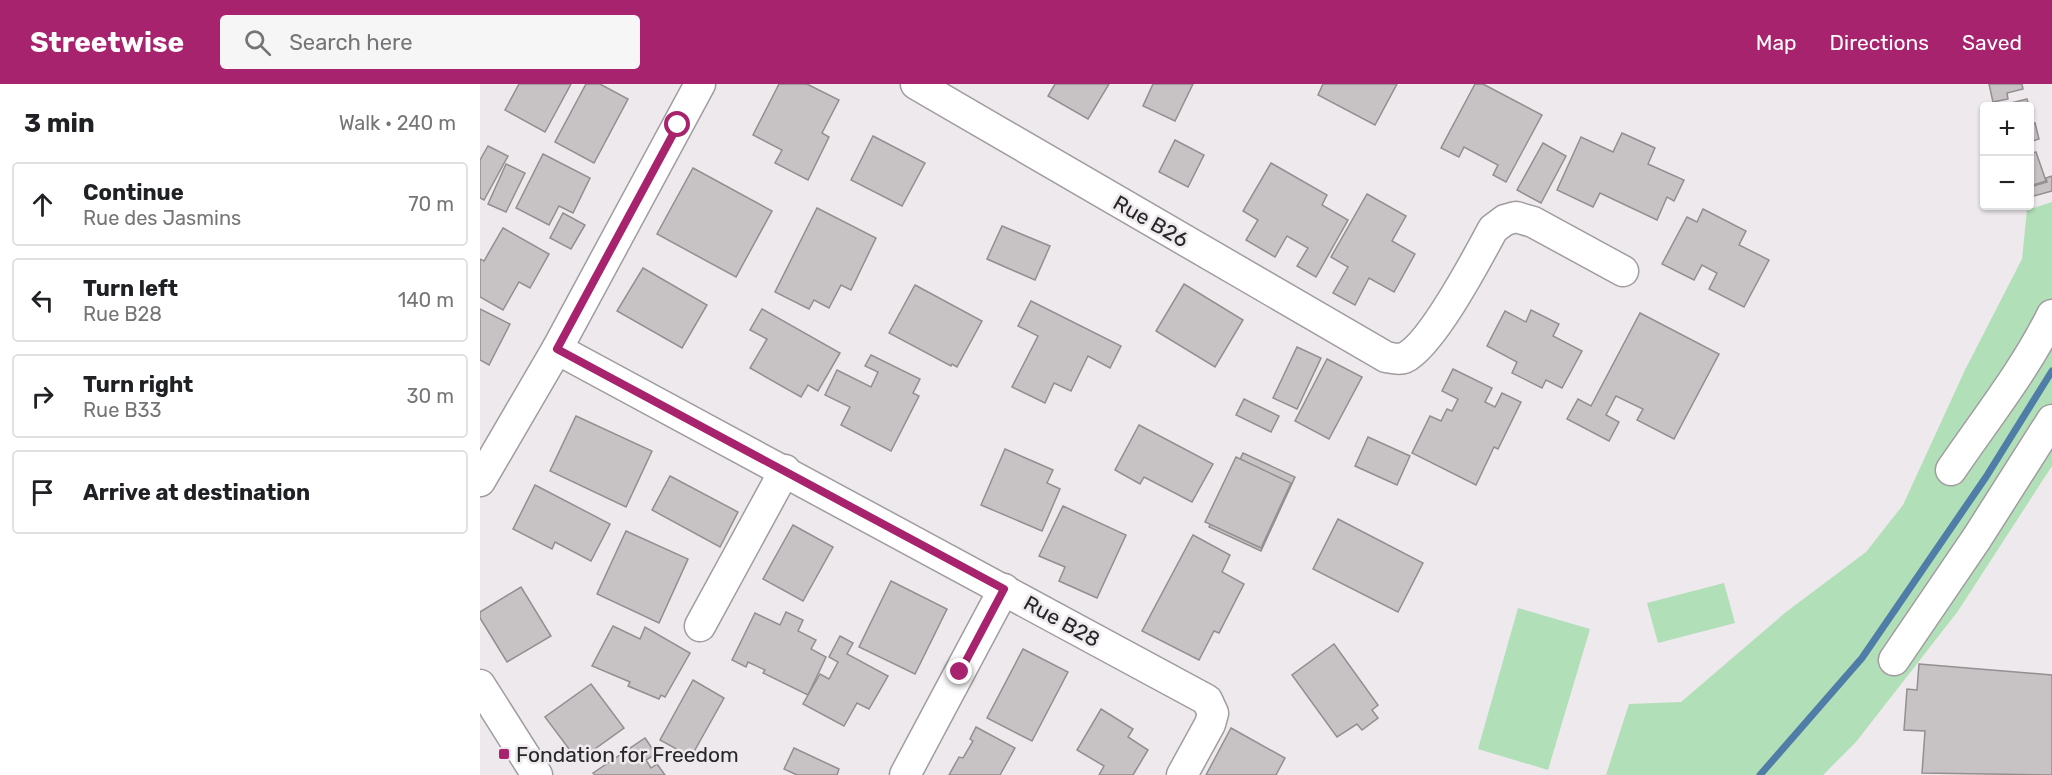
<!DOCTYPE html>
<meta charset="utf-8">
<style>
:root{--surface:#fff;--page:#f6f6f6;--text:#202124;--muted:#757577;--line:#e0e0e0;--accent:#a8236d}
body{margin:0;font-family:Rubik,sans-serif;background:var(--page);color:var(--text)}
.controls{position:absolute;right:18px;top:18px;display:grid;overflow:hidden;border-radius:6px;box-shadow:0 2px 4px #0004}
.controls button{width:54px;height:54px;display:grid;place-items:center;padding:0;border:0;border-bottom:2px solid var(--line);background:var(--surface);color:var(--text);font:30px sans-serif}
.stop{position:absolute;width:18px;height:18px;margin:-14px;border:4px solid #a8236d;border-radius:50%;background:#fff}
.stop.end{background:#a8236d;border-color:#fff;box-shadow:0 2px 6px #0008}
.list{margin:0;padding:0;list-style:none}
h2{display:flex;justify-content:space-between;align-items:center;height:78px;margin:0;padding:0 24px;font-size:26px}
h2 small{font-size:20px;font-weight:400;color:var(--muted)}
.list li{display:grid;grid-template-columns:39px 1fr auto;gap:18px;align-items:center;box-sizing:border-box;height:84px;margin:0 12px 12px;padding:0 12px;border:2px solid var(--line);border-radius:6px}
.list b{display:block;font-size:22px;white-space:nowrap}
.list p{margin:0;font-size:20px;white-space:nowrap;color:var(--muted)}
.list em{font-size:20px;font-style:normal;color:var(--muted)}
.icon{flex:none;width:33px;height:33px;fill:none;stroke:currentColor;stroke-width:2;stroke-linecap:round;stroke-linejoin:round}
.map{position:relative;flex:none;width:1572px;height:691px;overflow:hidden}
header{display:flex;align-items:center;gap:36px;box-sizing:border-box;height:84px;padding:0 30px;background:var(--accent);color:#fff}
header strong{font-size:28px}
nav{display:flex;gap:33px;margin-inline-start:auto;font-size:21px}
.search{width:420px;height:54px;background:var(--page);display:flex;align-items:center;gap:15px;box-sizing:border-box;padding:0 21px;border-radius:6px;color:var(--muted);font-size:22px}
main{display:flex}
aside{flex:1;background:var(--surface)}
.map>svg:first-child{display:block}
.green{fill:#b1dfb7}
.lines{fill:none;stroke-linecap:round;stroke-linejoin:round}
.stream{stroke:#507da8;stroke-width:7}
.building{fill:#c7c2c4;stroke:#938f90;stroke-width:1.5}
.minor-casing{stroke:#a09ca0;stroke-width:33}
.minor{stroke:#fff;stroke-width:30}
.route{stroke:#a8236d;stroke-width:8}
.poi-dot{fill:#a8236d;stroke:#ede9ed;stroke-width:2}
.labels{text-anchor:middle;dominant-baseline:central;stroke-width:5;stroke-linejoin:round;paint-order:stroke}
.street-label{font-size:21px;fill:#282728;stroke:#ede9ed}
.poi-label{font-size:21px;fill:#282728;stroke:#ede9ed;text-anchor:start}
</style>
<header>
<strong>Streetwise</strong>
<div class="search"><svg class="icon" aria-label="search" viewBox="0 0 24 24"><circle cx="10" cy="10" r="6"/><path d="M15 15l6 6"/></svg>Search here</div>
<nav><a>Map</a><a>Directions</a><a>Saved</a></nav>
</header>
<main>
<aside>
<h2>3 min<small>Walk · 240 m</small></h2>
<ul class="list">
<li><svg class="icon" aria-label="ahead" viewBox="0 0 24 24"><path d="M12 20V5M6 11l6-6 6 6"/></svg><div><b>Continue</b><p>Rue des Jasmins</p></div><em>70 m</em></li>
<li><svg class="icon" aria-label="left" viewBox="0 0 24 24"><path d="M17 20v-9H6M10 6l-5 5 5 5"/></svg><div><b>Turn left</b><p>Rue B28</p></div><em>140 m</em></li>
<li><svg class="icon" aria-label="right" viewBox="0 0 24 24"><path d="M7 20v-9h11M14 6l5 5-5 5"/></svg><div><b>Turn right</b><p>Rue B33</p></div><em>30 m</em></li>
<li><svg class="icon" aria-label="arrive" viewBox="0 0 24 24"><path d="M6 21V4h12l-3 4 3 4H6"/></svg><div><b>Arrive at destination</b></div></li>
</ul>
</aside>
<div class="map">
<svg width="1572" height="691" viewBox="0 0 1572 691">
<rect width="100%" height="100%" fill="#ede9ed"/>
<!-- green -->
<g class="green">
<path d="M1572 118V382L1478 527 1376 658 1343 691H1126L1149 620 1201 618 1306 528 1386 468 1423 421 1485 286 1542 175 1547 126Z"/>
<path d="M1244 499 1255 539 1178 559 1167 519Z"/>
<path d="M1038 524 1110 545 1068 686 998 665Z"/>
</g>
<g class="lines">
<!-- stream -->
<path class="stream" d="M1280 691 1382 574 1506 393 1572 287"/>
</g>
<!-- building -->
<g class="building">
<path d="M39 0H91L65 48 25 26Z"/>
<path d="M106 0H120L148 15 114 79 75 58Z"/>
<path d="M299 0H327L359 16 342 49 349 53 328 96 295 79 302 66 273 51Z"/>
<path d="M575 0H629L608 35 568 12Z"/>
<path d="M673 0H713L695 37 663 22Z"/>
<path d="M843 0H917L895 41 838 11Z"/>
<path d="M995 0H1003L1062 31 1026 98 1013 91 1018 81 984 63 979 73 961 64Z"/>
<path d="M1509 0H1542L1543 5 1527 9 1528 15 1513 18Z"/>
<path d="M1547 15 1549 22H1532L1531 19Z"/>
<path d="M1555 39 1559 55 1550 58V40Z"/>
<path d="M1142 49 1175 64 1168 80 1204 96 1194 117 1187 113 1177 136 1120 109 1113 123 1077 106 1101 53 1133 68Z"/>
<path d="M393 52 445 79 422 122 371 96Z"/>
<path d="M695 56 724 71 708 103 679 88Z"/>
<path d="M1063 59 1086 72 1061 119 1037 106Z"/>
<path d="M8 62 28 72 4 116 0 114V76Z"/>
<path d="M1556 68 1566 97 1550 102V70Z"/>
<path d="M63 70 110 94 93 129 79 122 69 141 36 124Z"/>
<path d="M791 79 847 111 842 121 868 136 836 193 817 182 828 164 807 152 795 173 766 156 778 136 763 127Z"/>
<path d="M26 80 45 89 26 128 8 120Z"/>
<path d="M213 84 292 127 256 193 177 150Z"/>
<path d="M1572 92V107L1550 113V103L1567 98 1566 94Z"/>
<path d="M887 110 926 132 912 157 935 170 914 208 889 194 875 221 853 209 868 183 851 173Z"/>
<path d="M337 124 396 154 371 206 361 201 349 224 334 216 329 225 295 208Z"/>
<path d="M1223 125 1266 147 1259 161 1289 176 1264 223 1229 205 1237 189 1222 181 1214 196 1182 180 1207 133 1217 138Z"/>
<path d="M83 129 105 141 91 165 70 154Z"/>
<path d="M522 142 570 162 555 196 507 175Z"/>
<path d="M23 144 69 170 50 204 39 198 23 226 0 213V175L4 177Z"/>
<path d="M163 184 227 221 202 264 137 227Z"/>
<path d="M704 200 763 236 735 283 676 247Z"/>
<path d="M435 201 502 237 477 283 472 280 471 282 409 249Z"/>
<path d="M551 217 641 262 630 284 608 272 591 307 574 299 565 319 532 303 558 252 538 242Z"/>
<path d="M0 225 30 240 9 281 0 276Z"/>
<path d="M282 225 360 269 338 307 328 301 321 313 270 284 287 255 270 246Z"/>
<path d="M1051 226 1079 240 1073 252 1102 267 1082 304 1066 296 1062 304 1032 289 1037 278 1007 262 1025 227 1046 238Z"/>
<path d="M1160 229 1239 270 1194 355 1157 336 1163 325 1136 312 1126 331 1139 338 1129 357 1087 335 1098 315 1111 322Z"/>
<path d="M817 263 841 274 817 325 793 314Z"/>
<path d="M391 271 440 295 433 309 439 312 411 367 361 341 370 323 345 311 357 286 391 303 398 288 385 282Z"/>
<path d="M847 275 882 293 849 355 815 337Z"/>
<path d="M973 285 1012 304 1005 318 1015 323 1022 309 1041 318 1018 365 1014 363 996 401 932 369 950 332 961 337 967 325 972 327 978 315 962 307Z"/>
<path d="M764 315 799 332 791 348 756 331Z"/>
<path d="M96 332 172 367 146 423 70 387Z"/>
<path d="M659 341 733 380 712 418 664 393 660 400 635 386Z"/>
<path d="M888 353 930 372 917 401 875 382Z"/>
<path d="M525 365 573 386 567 399 580 405 562 447 501 421Z"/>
<path d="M763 369 815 393 781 467 729 443Z"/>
<path d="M756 373 811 399 781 464 725 438Z"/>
<path d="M190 392 258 428 240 463 172 426Z"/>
<path d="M55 401 130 440 111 477 75 458 72 465 33 445Z"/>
<path d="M583 422 646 451 617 514 579 497 585 483 559 472Z"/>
<path d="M858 435 943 479 918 528 833 485Z"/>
<path d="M313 441 353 463 323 517 283 495Z"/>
<path d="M146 447 208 475 179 539 117 510Z"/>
<path d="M713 451 750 471 742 488 764 500 739 549 734 547 719 576 662 547Z"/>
<path d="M411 497 467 525 435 590 379 563Z"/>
<path d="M41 503 71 552 27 578 0 534V528Z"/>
<path d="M306 528 323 536 318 547 336 556 331 565 346 573 328 611 283 589 285 586 268 578 266 583 252 576 275 529 300 541Z"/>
<path d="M133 542 160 555 165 543 210 569 185 613 181 611 179 615 148 602 150 598 112 582Z"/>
<path d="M360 552 373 559 367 570 408 592 389 625 377 619 364 642 323 620 340 590 349 595 358 578 349 573Z"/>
<path d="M854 560 898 621 892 626 898 634 882 646 877 640 857 653 812 591Z"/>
<path d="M543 565 588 588 552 657 507 634Z"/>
<path d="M1439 580 1572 591V691L1442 689 1445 647 1424 646 1427 605 1437 606Z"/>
<path d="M213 596 244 614 211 673 180 656Z"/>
<path d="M111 600 144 644 98 677 65 633Z"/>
<path d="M621 625 653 645 648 653 668 666 653 691H619L624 682 597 666Z"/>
<path d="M496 643 535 664 520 691H469L479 673 483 674 493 657 490 655Z"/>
<path d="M751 644 805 674 796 691H726Z"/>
<path d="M165 654 176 670 166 676 171 684 177 680 185 691H115L113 689Z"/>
<path d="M314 664 359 685 357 691H317L304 685Z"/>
</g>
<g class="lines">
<defs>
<g id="minor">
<path d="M436 0 906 273C912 274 919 276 924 274 951 262 998 173 1013 145L1025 136 1036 133 1053 138 1143 187"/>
<path d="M77 265 727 616 733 629 730 640 702 691"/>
<path d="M1471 386C1505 336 1545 286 1572 231"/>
<path d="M0 397 77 265 220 0"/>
<path d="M220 542 305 386"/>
<path d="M1414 576 1497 454 1572 336"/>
<path d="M0 601 57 691"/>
<path d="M425 691 524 505"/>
</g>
</defs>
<!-- minor casing -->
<use href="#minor" class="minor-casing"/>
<!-- minor -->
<use href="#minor" class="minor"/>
</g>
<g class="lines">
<!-- route -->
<path class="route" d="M198 41 77 265 524 505 480 588"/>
</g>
<!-- markers -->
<rect class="poi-dot" x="18" y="664" width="12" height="12" rx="3"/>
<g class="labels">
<!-- street labels -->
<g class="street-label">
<text transform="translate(671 137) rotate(30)">Rue B26</text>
<text transform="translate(582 537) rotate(29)">Rue B28</text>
</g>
<!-- poi labels -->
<g class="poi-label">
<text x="36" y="670">Fondation for Freedom</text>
</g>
</g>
</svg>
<div class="controls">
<button>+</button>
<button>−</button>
</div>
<div class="stop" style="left:198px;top:41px"></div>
<div class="stop end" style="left:480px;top:588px"></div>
</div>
</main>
